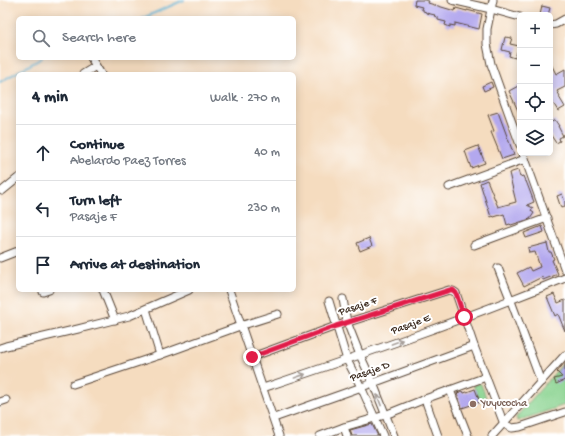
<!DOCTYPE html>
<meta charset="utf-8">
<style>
:root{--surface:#fff;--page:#f6f6f7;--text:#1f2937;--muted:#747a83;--line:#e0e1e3}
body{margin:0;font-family:"Gochi Hand",sans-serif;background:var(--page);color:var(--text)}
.controls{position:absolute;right:12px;top:12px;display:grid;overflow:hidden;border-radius:6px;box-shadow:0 2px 10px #0003}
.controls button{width:36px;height:36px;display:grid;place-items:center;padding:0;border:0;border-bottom:1px solid var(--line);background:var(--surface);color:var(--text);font:20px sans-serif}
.stop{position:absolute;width:12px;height:12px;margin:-9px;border:3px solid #e11d48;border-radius:50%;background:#fff}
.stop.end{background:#e11d48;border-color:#fff;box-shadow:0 1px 4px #0008}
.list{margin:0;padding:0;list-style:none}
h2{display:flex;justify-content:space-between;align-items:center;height:52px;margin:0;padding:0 16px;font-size:17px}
h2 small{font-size:13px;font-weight:400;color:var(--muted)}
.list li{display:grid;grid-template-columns:26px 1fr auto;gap:12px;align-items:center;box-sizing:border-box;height:56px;padding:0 16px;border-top:1px solid var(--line)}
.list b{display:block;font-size:15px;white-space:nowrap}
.list p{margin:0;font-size:13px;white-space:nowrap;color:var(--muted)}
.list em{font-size:13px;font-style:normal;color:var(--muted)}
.icon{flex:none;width:22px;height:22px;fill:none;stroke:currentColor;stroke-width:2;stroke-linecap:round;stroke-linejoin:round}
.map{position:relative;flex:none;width:565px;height:436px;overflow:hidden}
.search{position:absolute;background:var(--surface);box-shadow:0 2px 10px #0003;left:16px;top:16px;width:280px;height:44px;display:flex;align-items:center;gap:10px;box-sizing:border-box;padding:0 14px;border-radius:6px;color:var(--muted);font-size:15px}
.panel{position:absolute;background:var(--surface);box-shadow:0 2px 10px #0003;left:16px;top:72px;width:280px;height:220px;border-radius:6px}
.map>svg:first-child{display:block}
.green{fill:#89d38f;stroke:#627e56}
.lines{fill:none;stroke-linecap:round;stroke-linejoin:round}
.stream{stroke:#54afd2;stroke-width:2}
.building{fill:#b3a8ee}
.minor-casing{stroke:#574536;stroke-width:9}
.minor{stroke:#fff;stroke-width:7}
.oneway{stroke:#a79f9a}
.route{stroke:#e11d48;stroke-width:5}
.education-dot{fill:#8d6e63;stroke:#fff;stroke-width:1.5}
.labels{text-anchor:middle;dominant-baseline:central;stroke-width:4;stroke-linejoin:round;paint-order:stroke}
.street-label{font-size:11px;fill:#3b2a1e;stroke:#fff}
.education-label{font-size:11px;fill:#785e54;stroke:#fff;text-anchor:start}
</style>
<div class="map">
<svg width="565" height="436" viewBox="0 0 565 436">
<rect width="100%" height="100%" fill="#fff"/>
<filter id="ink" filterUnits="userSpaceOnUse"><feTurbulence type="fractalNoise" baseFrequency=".025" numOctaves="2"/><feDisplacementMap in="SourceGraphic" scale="8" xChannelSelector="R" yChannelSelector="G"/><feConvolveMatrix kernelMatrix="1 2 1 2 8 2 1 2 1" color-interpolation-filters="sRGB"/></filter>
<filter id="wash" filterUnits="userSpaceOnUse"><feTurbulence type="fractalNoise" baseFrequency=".012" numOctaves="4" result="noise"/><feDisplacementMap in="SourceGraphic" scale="16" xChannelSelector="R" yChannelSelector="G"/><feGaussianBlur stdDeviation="0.9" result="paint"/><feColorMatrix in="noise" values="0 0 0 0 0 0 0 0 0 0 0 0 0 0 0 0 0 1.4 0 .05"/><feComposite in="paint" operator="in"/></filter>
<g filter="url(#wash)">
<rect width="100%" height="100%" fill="#f5dcbf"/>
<!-- green -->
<g class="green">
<path d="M565 361V405L518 421H517L516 417Z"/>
<path d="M478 383 481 384 487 399 480 402 473 385Z"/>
</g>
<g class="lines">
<!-- stream -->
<g class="stream">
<path d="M143 18 184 0"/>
<path d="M0 82 42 58"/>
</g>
</g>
<g id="blocks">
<!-- building -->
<g class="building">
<path d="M415 0H424L429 1 428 3 455 11 456 8 467 11V10L482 14 479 29 455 23V26L450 25V27L445 25 446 22 438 20V17L434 16 435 15 426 13V12L423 11V9H421L422 7 414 5Z"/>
<path d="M542 6 550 8 548 15H540Z"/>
<path d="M505 37 512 38 510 44 519 46 515 58 509 56 510 52 502 50Z"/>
<path d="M550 62 556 74 565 69V87L557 91 560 96 559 97 565 107 558 111 552 101 550 102Z"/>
<path d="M491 82 493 87 484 91 482 86Z"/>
<path d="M520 85V115L509 91Z"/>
<path d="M498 112 514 155 502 159 491 132 494 131 488 115Z"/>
<path d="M555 120 559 126H558L563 136 559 138 560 141 556 143 550 134V123Z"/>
<path d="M478 146 485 163 471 168 465 151Z"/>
<path d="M518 170 520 177 523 176 525 181H526L534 202 527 205 533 208 531 211 534 213 530 219 511 225 510 224 507 225 504 214 494 217 493 216 491 217 480 183 487 180 498 207 516 202 509 173Z"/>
<path d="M562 194 565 202V206L561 208 557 196Z"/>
<path d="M542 226 544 232 526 238 524 233Z"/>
<path d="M369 238 372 246 360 251 357 243Z"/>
<path d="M547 243 549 252H551L554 259 552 260 558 274 543 280 542 277 524 286 517 273 529 267 531 271 540 267 535 252 529 253 528 248Z"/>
<path d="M554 294 558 303 565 300V331L558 314 555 316 547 297Z"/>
<path d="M565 362V380L556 384 554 379 562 377 557 372Z"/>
<path d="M475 389 480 402 462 408 457 393 463 391 464 393Z"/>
<path d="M372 424 378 436H352L350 430Z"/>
</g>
</g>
</g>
<g filter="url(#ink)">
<use href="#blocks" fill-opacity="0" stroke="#574536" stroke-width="1"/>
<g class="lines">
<defs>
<g id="minor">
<path d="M452 0 491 9 520 17"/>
<path d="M493 0 487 29V44L491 64 520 145"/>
<path d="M550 25 556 24 565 19"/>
<path d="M91 58 101 74"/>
<path d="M83 74 96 66"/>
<path d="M523 153 565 270"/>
<path d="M449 187 525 159"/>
<path d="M2 191 18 178"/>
<path d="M474 245 490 239 547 218"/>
<path d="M0 258 18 251"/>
<path d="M498 268 511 301 541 382"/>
<path d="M103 290 115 320"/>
<path d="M229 290 279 436"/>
<path d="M43 292 49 290"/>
<path d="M343 299 347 322 360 355 373 383 394 436"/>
<path d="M329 301 347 360 361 387 383 436"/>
<path d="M146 309 160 355 240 326 278 314"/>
<path d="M0 348 6 346 78 329 129 316 189 290"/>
<path d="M252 357 336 326 449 290 453 291 456 293 474 346 504 424 512 428 520 427 565 412"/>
<path d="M73 384 160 355"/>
<path d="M263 388C364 354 466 319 565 278"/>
<path d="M450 390 468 436"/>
<path d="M425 399 438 436"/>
<path d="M0 402 6 400"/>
<path d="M274 418 373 383 474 346"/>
<path d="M344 427 347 436"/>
<path d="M320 436 344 427 385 415 425 399 486 377"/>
<path d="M492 436 565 355"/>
</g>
</defs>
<!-- minor casing -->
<use href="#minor" class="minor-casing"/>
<!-- minor -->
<use href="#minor" class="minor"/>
</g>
<!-- one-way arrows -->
<defs><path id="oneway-shaft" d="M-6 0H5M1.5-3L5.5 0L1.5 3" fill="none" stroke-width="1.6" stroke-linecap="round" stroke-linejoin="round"/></defs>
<g class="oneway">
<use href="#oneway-shaft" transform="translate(397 342) rotate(-20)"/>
<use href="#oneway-shaft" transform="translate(300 376) rotate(-19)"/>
<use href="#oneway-shaft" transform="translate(379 400) rotate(-111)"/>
</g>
</g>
<g class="lines" filter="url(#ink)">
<!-- route -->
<path class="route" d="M252 357 336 326 450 290H453L456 293 464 317"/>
</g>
<!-- markers -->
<circle class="education-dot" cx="473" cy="404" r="4"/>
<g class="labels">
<!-- street labels -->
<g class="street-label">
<text transform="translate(358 307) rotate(-18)">Pasaje F</text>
<text transform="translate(411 325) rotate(-20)">Pasaje E</text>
<text transform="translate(370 372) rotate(-20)">Pasaje D</text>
</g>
<!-- education labels -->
<g class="education-label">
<text x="481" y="404">Yuyucocha</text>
</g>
</g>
</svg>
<div class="controls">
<button>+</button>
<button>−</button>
<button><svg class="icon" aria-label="locate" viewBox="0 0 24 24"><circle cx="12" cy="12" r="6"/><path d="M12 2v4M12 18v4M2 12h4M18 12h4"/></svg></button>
<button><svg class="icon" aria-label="layers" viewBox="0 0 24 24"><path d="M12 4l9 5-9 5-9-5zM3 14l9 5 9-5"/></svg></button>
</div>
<div class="stop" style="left:464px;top:317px"></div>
<div class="stop end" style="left:252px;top:357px"></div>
<div class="search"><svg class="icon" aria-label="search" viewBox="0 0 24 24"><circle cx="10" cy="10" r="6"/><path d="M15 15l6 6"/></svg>Search here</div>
<section class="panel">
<h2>4 min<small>Walk · 270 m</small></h2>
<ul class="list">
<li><svg class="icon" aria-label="ahead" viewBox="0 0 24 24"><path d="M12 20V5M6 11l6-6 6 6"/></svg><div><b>Continue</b><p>Abelardo Paez Torres</p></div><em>40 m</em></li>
<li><svg class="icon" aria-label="left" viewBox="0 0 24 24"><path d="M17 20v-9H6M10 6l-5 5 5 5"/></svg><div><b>Turn left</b><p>Pasaje F</p></div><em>230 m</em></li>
<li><svg class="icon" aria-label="arrive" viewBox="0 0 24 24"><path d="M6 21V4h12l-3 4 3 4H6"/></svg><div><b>Arrive at destination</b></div></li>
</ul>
</section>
</div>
